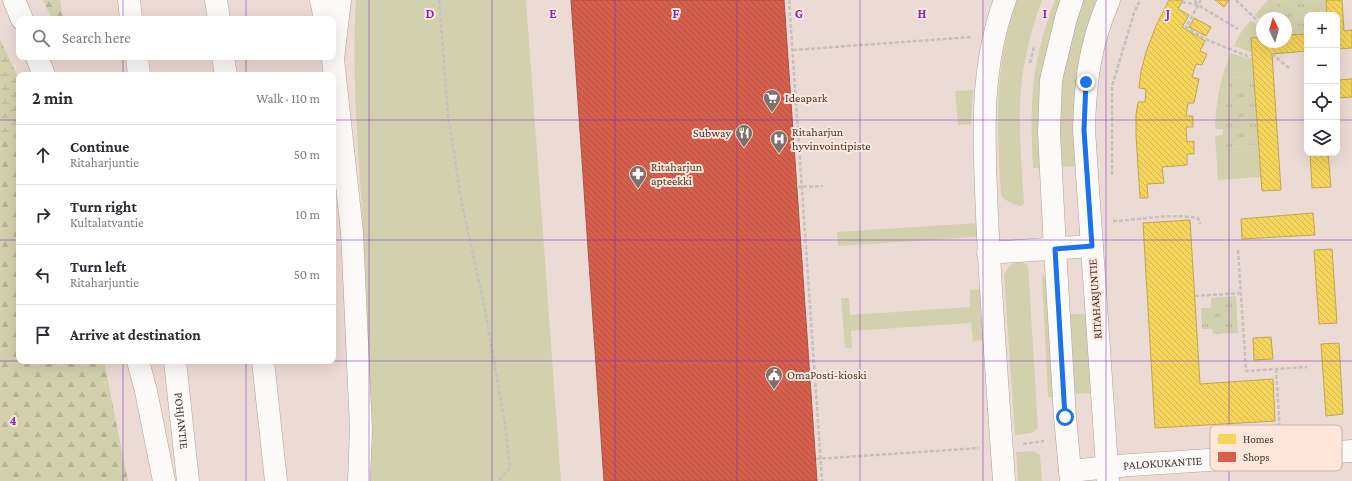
<!DOCTYPE html>
<meta charset="utf-8">
<style>
:root{--surface:#fff;--page:#f2f2f3;--text:#2b2b33;--muted:#7c7c81;--line:#e1e1e2}
body{margin:0;font-family:"Crimson Pro",serif;background:var(--page);color:var(--text)}
.controls{position:absolute;right:12px;top:12px;display:grid;overflow:hidden;border-radius:8px;box-shadow:0 4px 16px #0002}
.controls button{width:36px;height:36px;display:grid;place-items:center;padding:0;border:0;border-bottom:1px solid var(--line);background:var(--surface);color:var(--text);font:20px sans-serif}
.compass{position:absolute;left:1256px;top:12px;width:36px;height:36px;border-radius:50%;background:var(--surface);box-shadow:0 4px 16px #0002;rotate:355deg}
.stop{position:absolute;width:12px;height:12px;margin:-9px;border:3px solid #1a73e8;border-radius:50%;background:#fff}
.stop.end{background:#1a73e8;border-color:#fff;box-shadow:0 1px 4px #0008}
.list{margin:0;padding:0;list-style:none}
h2{display:flex;justify-content:space-between;align-items:center;height:52px;margin:0;padding:0 16px;font-size:17px}
h2 small{font-size:13px;font-weight:400;color:var(--muted)}
.list li{display:grid;grid-template-columns:26px 1fr auto;gap:12px;align-items:center;box-sizing:border-box;height:60px;padding:0 16px;border-top:1px solid var(--line)}
.list b{display:block;font-size:15px;white-space:nowrap}
.list p{margin:0;font-size:13px;white-space:nowrap;color:var(--muted)}
.list em{font-size:13px;font-style:normal;color:var(--muted)}
.icon{flex:none;width:22px;height:22px;fill:none;stroke:currentColor;stroke-width:2;stroke-linecap:round;stroke-linejoin:round}
.map{position:relative;flex:none;width:1352px;height:481px;overflow:hidden}
.search{position:absolute;background:var(--surface);box-shadow:0 4px 16px #0002;left:16px;top:16px;width:320px;height:44px;display:flex;align-items:center;gap:10px;box-sizing:border-box;padding:0 14px;border-radius:8px;color:var(--muted);font-size:15px}
.panel{position:absolute;background:var(--surface);box-shadow:0 4px 16px #0002;left:16px;top:72px;width:320px;height:292px;border-radius:8px}
.map>svg:first-child{display:block}
.grass{fill:#d3d1ad}
.forest{fill:url(#forest-firs)}
.wetland{fill:url(#wetland-marsh)}
.park{fill:url(#park-tufts)}
.homes{fill:url(#homes-back-hatch);stroke:#c0a54f}
.shops{fill:url(#shops-back-hatch);stroke:#aa5345}
.lines{fill:none;stroke-linecap:round;stroke-linejoin:round}
.minor-casing{stroke:#ada19b;stroke-width:23}
.highway-casing{stroke:#ada19b;stroke-width:23}
.path{stroke:#c6c0be;stroke-width:2.5;stroke-dasharray:4 2;stroke-linecap:butt}
.minor{stroke:#fcfaf9;stroke-width:22}
.highway{stroke:#fcfaf9;stroke-width:22}
.route{stroke:#1a73e8;stroke-width:5}
.grid{fill:none;stroke:#7b2cbf;stroke-width:1;stroke-opacity:0.55}
.labels{text-anchor:middle;dominant-baseline:central;stroke-width:4;stroke-linejoin:round;paint-order:stroke}
.poi-label{font-size:12px;fill:#423631;stroke:#ffe6db;text-anchor:start}
.street-label{font-size:12px;fill:#423631;stroke:#ffe6db}
.key{fill:#ffe6db;stroke:#c6b1a8;stroke-width:1}
.key-label{font-size:11px;fill:#423631}
.grid-label{font-size:13px;text-anchor:middle;font-weight:bold;fill:#7b2cbf;stroke:#ffe6db;stroke-width:4;stroke-linejoin:round;paint-order:stroke}
</style>
<div class="map">
<svg width="1352" height="481" viewBox="0 0 1352 481">
<defs>
<pattern id="forest-firs" width="22" height="20" patternUnits="userSpaceOnUse"><rect width="22" height="20" fill="#d3d1ad"/><path d="M5 1l3.5 6h-7zM16 11l3.5 6h-7z" fill="#b6b495"/></pattern>
<pattern id="wetland-marsh" width="20" height="14" patternUnits="userSpaceOnUse"><rect width="20" height="14" fill="#d3d1ad"/><path d="M1 5h8M5 5V1M11 12h8M15 12V8" fill="none" stroke="#b6b495"/></pattern>
<pattern id="park-tufts" width="24" height="20" patternUnits="userSpaceOnUse"><rect width="24" height="20" fill="#d3d1ad"/><path d="M3 7l-1-3M5 7V3M7 7l1-3M15 17l-1-3M17 17v-4M19 17l1-3" fill="none" stroke="#b6b495"/></pattern>
<pattern id="homes-back-hatch" width="6" height="6" patternUnits="userSpaceOnUse"><rect width="6" height="6" fill="#f6d55c"/><path d="M-1 5l2 2M0 0l6 6M5-1l2 2" fill="none" stroke="#d4b750"/></pattern>
<pattern id="shops-back-hatch" width="6" height="6" patternUnits="userSpaceOnUse"><rect width="6" height="6" fill="#d6604d"/><path d="M-1 5l2 2M0 0l6 6M5-1l2 2" fill="none" stroke="#af5041"/></pattern>
</defs>
<rect width="100%" height="100%" fill="#ecdbd4"/>
<!-- grass -->
<g class="grass">
<path d="M356 0H526L561 481H369C371 397 368 313 363 230 359 153 351 77 356 0Z"/>
<path d="M1017 0H1042C1030 32 1021 70 1020 105 1019 138 1022 170 1024 203L1022 206C1014 206 1007 201 1001 196 997 127 993 67 1017 0Z"/>
<path d="M1055 0H1065L1042 168H1033C1032 147 1031 125 1032 104 1033 69 1042 33 1055 0Z"/>
<path d="M1083 0H1104L1078 166 1059 167 1058 131 1064 57Z"/>
<path d="M1268 0H1280L1276 4 1292 23V27L1307 26V34L1286 35V18H1262V21L1255 15Z"/>
<path d="M1318 0H1326L1327 15H1319Z"/>
<path d="M1251 20 1262 29V37L1251 38 1252 52H1250L1234 46 1241 32Z"/>
<path d="M1231 53 1247 58H1252L1254 76 1230 78 1224 116 1227 147 1258 145 1261 177 1218 180 1215 136 1223 135V129H1215C1216 101 1220 79 1231 53Z"/>
<path d="M973 90 971 124 958 125 955 91Z"/>
<path d="M977 223 978 234 975 237 838 246 837 232Z"/>
<path d="M1020 262 1028 265 1038 428 1032 433 1015 435 1004 275C1008 267 1011 263 1020 262Z"/>
<path d="M1043 275 1050 285 1057 397H1048L1042 279Z"/>
<path d="M980 289 983 340 973 341 971 323 851 331 852 348H845L841 298H849L850 315 970 307V290Z"/>
<path d="M1070 314H1088L1093 393 1074 394Z"/>
<path d="M1033 451 1040 455 1042 481H1018L1016 452Z"/>
</g>
<!-- forest -->
<g class="forest">
<path d="M43 0H60L63 19H52Z"/>
<path d="M0 135 19 139V361H104L128 481H0Z"/>
</g>
<!-- wetland -->
<path class="wetland" d="M0 39 19 79V139L0 135Z"/>
<!-- park -->
<g class="park">
<path d="M1280 0H1318L1319 15H1307V26L1292 27V23L1276 4Z"/>
<path d="M1254 76 1258 145 1226 147 1224 116 1230 78Z"/>
<path d="M1236 296 1238 333 1213 334 1212 329H1202L1201 308H1211V298Z"/>
</g>
<!-- homes -->
<g class="homes">
<path d="M1169 0H1183L1178 9 1189 15 1182 27 1205 41 1200 51 1207 54 1202 65 1196 64 1192 77 1199 79 1194 103H1188L1186 116H1193V127H1186L1187 142 1194 141V154H1187V165L1162 167 1164 183 1147 184 1148 198H1140L1136 136V115L1138 102H1145L1146 89 1139 88 1141 71 1146 52 1156 26Z"/>
<path d="M1215 0H1229L1224 7Z"/>
<path d="M1326 0H1342L1344 31 1352 30V48L1337 49V15H1327Z"/>
<path d="M1194 18 1211 27 1206 36 1189 27Z"/>
<path d="M1307 34V51L1272 54 1281 190 1262 191 1251 38 1262 37V42H1286V35Z"/>
<path d="M1352 79V97L1337 98V80Z"/>
<path d="M1310 153H1328L1331 187 1312 188Z"/>
<path d="M1313 213 1315 235 1242 239 1241 219Z"/>
<path d="M1190 220 1200 384 1273 379 1275 421 1155 428 1143 223Z"/>
<path d="M1332 249 1337 323 1319 324 1314 250Z"/>
<path d="M1271 337 1273 359 1254 360 1253 338Z"/>
<path d="M1339 343 1343 414 1326 416 1321 344Z"/>
</g>
<!-- shops -->
<path class="shops" d="M571 0H784L817 481H604Z"/>
<g class="lines">
<defs>
<g id="minor">
<path d="M988 253 1092 246"/>
<path id="s1" d="M1070 471 1131 465 1352 451"/>
<path d="M1004 481C998 392 991 304 987 215 984 141 979 71 1005 0"/>
<path d="M1071 481 1065 417 1055 249 1049 132 1051 80 1066 18 1072 0"/>
<path d="M1108 481 1084 130C1085 83 1090 43 1109 0"/>
</g>
<g id="highway">
<path d="M14 0 22 19"/>
<path d="M129 0 131 19"/>
<path d="M216 0 219 19"/>
<path d="M321 0 325 19"/>
<path d="M340 0 333 59 352 232 361 429 359 481"/>
<path d="M37 57 44 75"/>
<path d="M137 57 139 75"/>
<path d="M223 57 226 75"/>
<path d="M138 361 146 391 164 481"/>
<path id="s2" d="M175 361 188 481"/>
<path d="M263 361 276 481"/>
</g>
</defs>
<!-- minor casing -->
<use href="#minor" class="minor-casing"/>
<!-- highway casing -->
<use href="#highway" class="highway-casing"/>
<!-- path -->
<g class="path">
<path d="M439 0 448 115 462 204 484 305 505 424 510 468 498 481"/>
<path d="M789 0 822 481"/>
<path d="M1195 0 1197 5"/>
<path d="M1201 0 1186 27 1205 39 1247 56 1252 55"/>
<path d="M1236 0 1262 25"/>
<path d="M1182 2 1198 5 1238 29"/>
<path d="M793 50 972 37"/>
<path d="M1272 54 1289 68"/>
<path d="M1030 63 1034 46"/>
<path d="M1112 175V86L1134 13 1140 0"/>
<path d="M797 187 823 186"/>
<path d="M1113 221C1141 220 1170 213 1198 218L1200 224"/>
<path d="M1238 250 1246 371 1307 367"/>
<path d="M1195 296 1241 293"/>
<path d="M1276 369 1280 433"/>
<path d="M1023 444 1044 441"/>
<path d="M816 459 979 448"/>
</g>
<!-- minor -->
<use href="#minor" class="minor"/>
<!-- highway -->
<use href="#highway" class="highway"/>
</g>
<g class="lines">
<!-- route -->
<path class="route" d="M1065 417 1055 249 1092 246 1084 130 1086 82"/>
</g>
<!-- grid -->
<path class="grid" d="M123 0V19M246 0V19M369 0V481M492 0V481M615 0V481M737 0V481M860 0V481M983 0V481M1106 0V481M1229 0V481M123 57V75M246 57V75M0 120H19M333 120H1307M1337 120H1352M0 240H19M333 240H1352M0 361H19M123 361V481M246 361V481M333 361H1352"/>
<!-- icons -->
<defs>
<symbol id="supermarket-pin" viewBox="-11 -11 22 30"><path d="M0 17L-7.5 6A9.5 9.5 0 1 1 7.5 6Z" fill="#7e706a" stroke="#ffe6db"/><path d="M-6-5.5h2.5l.6 2H6L4.5 2H-2.5L-4.4-4H-6ZM-1.5 3.2a1.3 1.3 0 1 0 .1 0ZM3 3.2a1.3 1.3 0 1 0 .1 0Z" fill="#fff"/></symbol>
<symbol id="restaurant-pin" viewBox="-11 -11 22 30"><path d="M0 17L-7.5 6A9.5 9.5 0 1 1 7.5 6Z" fill="#7e706a" stroke="#ffe6db"/><path d="M-5-6h1v4h1v-4h1v4h1v-4h1v5L-1.5 .5V6h-2V.5L-5-1ZM5-6V6H3V1.5H1.5Q1.5-4 5-6Z" fill="#fff"/></symbol>
<symbol id="hospital-pin" viewBox="-11 -11 22 30"><path d="M0 17L-7.5 6A9.5 9.5 0 1 1 7.5 6Z" fill="#7e706a" stroke="#ffe6db"/><path d="M-5-5h3v3.5h4V-5h3V5h-3V1.5h-4V5h-3Z" fill="#fff"/></symbol>
<symbol id="pharmacy-pin" viewBox="-11 -11 22 30"><path d="M0 17L-7.5 6A9.5 9.5 0 1 1 7.5 6Z" fill="#7e706a" stroke="#ffe6db"/><path d="M-2-6h4v4h4v4h-4v4h-4v-4h-4v-4h4Z" fill="#fff"/></symbol>
<symbol id="civic-pin" viewBox="-11 -11 22 30"><path d="M0 17L-7.5 6A9.5 9.5 0 1 1 7.5 6Z" fill="#7e706a" stroke="#ffe6db"/><path d="M-.6-6.5H3V-4.5H.6V-3L4-1V1h2V6H-6V1h2V-1L-.6-3ZM-1.2 2.5V6h2.4V2.5Z" fill="#fff"/></symbol>
</defs>
<g fill-rule="evenodd">
<use href="#supermarket-pin" x="762" y="88" width="20" height="27"/>
<use href="#restaurant-pin" x="734" y="123" width="20" height="27"/>
<use href="#hospital-pin" x="769" y="129" width="20" height="27"/>
<use href="#pharmacy-pin" x="628" y="164" width="20" height="27"/>
<use href="#civic-pin" x="764" y="365" width="20" height="27"/>
</g>
<g class="labels">
<!-- poi labels -->
<g class="poi-label">
<text x="785" y="98">Ideapark</text>
<text x="792" y="132">Ritaharjun<tspan x="792" dy="14">hyvinvointipiste</tspan></text>
<text x="731" y="133" text-anchor="end">Subway</text>
<text x="651" y="167">Ritaharjun<tspan x="651" dy="14">apteekki</tspan></text>
<text x="787" y="375">OmaPosti-kioski</text>
</g>
<!-- street labels -->
<g class="street-label">
<text transform="translate(1095 299) rotate(-94)">RITAHARJUNTIE</text>
<text stroke="none"><textPath href="#s2" startOffset="60">POHJANTIE</textPath></text>
<text stroke="none"><textPath href="#s1" startOffset="93">PALOKUKANTIE</textPath></text>
</g>
</g>
<!-- legend -->
<rect x="1210" y="425" width="132" height="46" rx="6" class="key"/>
<rect x="1218" y="434" width="18" height="10" fill="#f6d55c"/>
<rect x="1218" y="452" width="18" height="10" fill="#d6604d"/>
<g class="key-label">
<text x="1243" y="443">Homes</text>
<text x="1243" y="461">Shops</text>
</g>
<g class="grid-label">
<text x="430" y="18">D</text>
<text x="553" y="18">E</text>
<text x="676" y="18">F</text>
<text x="799" y="18">G</text>
<text x="922" y="18">H</text>
<text x="1045" y="18">I</text>
<text x="1168" y="18">J</text>
<text x="13" y="425">4</text>
</g>
</svg>
<div class="controls">
<button>+</button>
<button>−</button>
<button><svg class="icon" aria-label="locate" viewBox="0 0 24 24"><circle cx="12" cy="12" r="6"/><path d="M12 2v4M12 18v4M2 12h4M18 12h4"/></svg></button>
<button><svg class="icon" aria-label="layers" viewBox="0 0 24 24"><path d="M12 4l9 5-9 5-9-5zM3 14l9 5 9-5"/></svg></button>
</div>
<svg class="compass" viewBox="-18 -18 36 36"><path d="M0-13l5 13h-10z" fill="#e53935"/><path d="M0 13l5-13h-10z" fill="#7c7c81"/></svg>
<div class="stop" style="left:1065px;top:417px"></div>
<div class="stop end" style="left:1086px;top:82px"></div>
<div class="search"><svg class="icon" aria-label="search" viewBox="0 0 24 24"><circle cx="10" cy="10" r="6"/><path d="M15 15l6 6"/></svg>Search here</div>
<section class="panel">
<h2>2 min<small>Walk · 110 m</small></h2>
<ul class="list">
<li><svg class="icon" aria-label="ahead" viewBox="0 0 24 24"><path d="M12 20V5M6 11l6-6 6 6"/></svg><div><b>Continue</b><p>Ritaharjuntie</p></div><em>50 m</em></li>
<li><svg class="icon" aria-label="right" viewBox="0 0 24 24"><path d="M7 20v-9h11M14 6l5 5-5 5"/></svg><div><b>Turn right</b><p>Kultalatvantie</p></div><em>10 m</em></li>
<li><svg class="icon" aria-label="left" viewBox="0 0 24 24"><path d="M17 20v-9H6M10 6l-5 5 5 5"/></svg><div><b>Turn left</b><p>Ritaharjuntie</p></div><em>50 m</em></li>
<li><svg class="icon" aria-label="arrive" viewBox="0 0 24 24"><path d="M6 21V4h12l-3 4 3 4H6"/></svg><div><b>Arrive at destination</b></div></li>
</ul>
</section>
</div>
